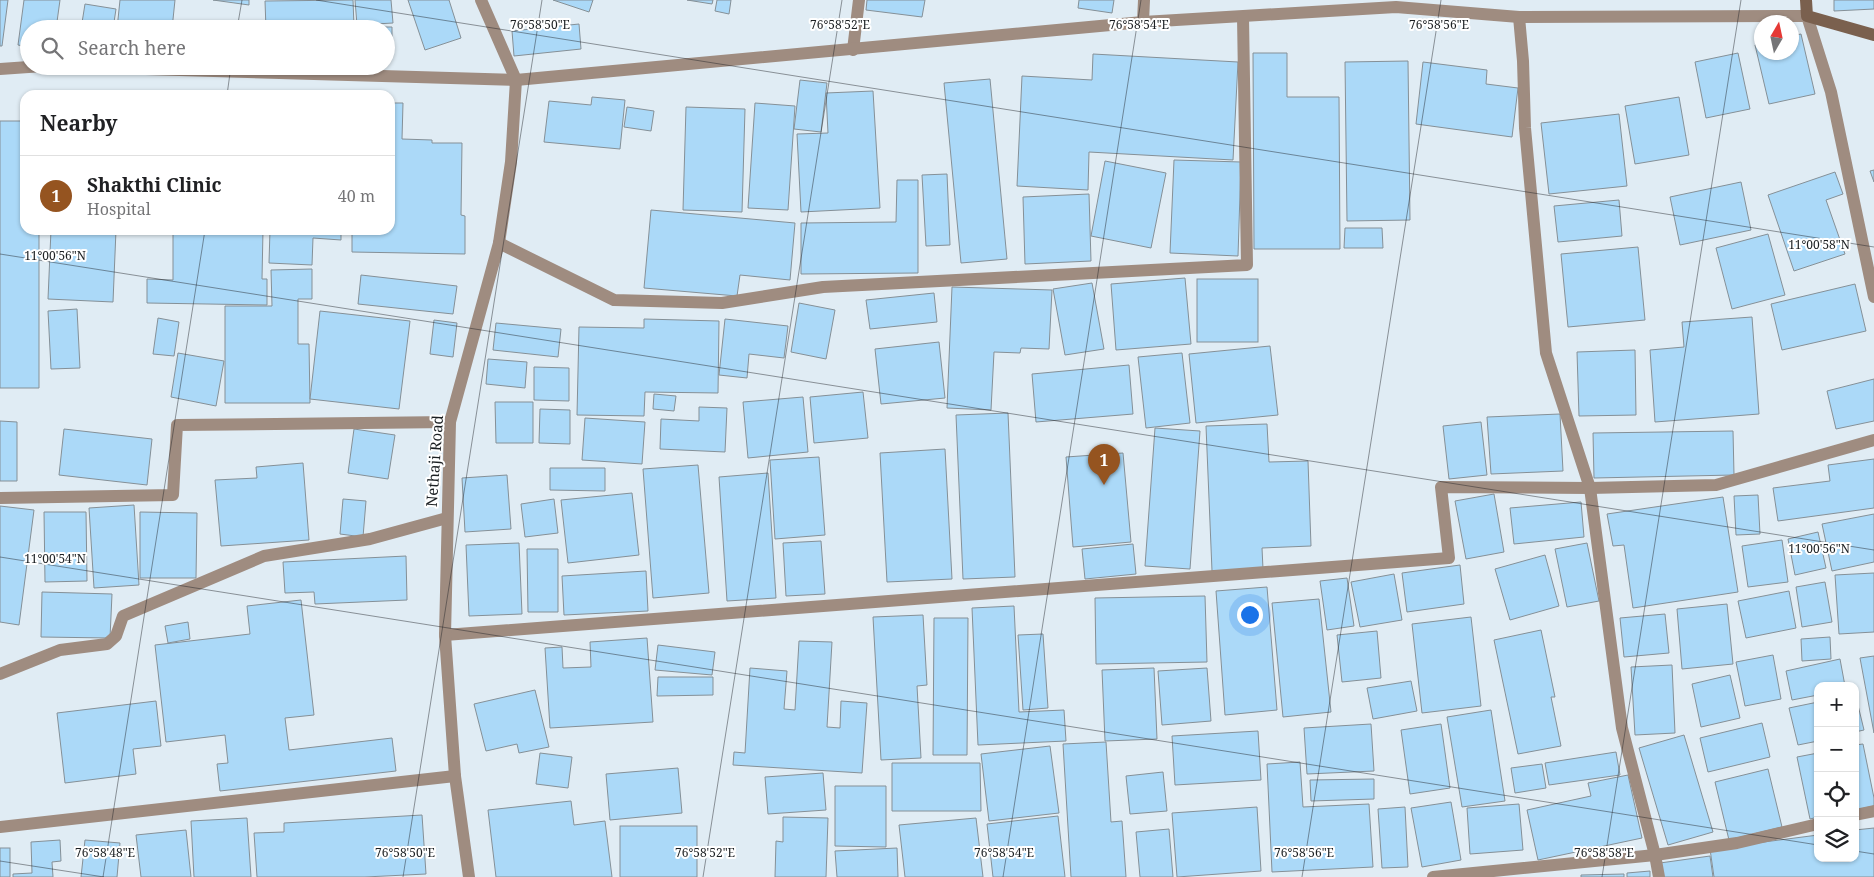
<!DOCTYPE html>
<meta charset="utf-8">
<style>
:root{--surface:#fff;--page:#f6f6f6;--text:#202124;--muted:#757577;--line:#e0e0e0;--accent:#955420}
body{margin:0;font-family:"Noto Serif",serif;background:var(--page);color:var(--text)}
.controls{position:absolute;right:15px;bottom:15px;display:grid;overflow:hidden;border-radius:10px;box-shadow:0 1px 4px #0004}
.controls button{width:45px;height:45px;display:grid;place-items:center;padding:0;border:0;border-bottom:1px solid var(--line);background:var(--surface);color:var(--text);font:25px sans-serif}
.compass{position:absolute;left:1754px;top:15px;width:45px;height:45px;border-radius:50%;background:var(--surface);box-shadow:0 1px 4px #0004;rotate:9deg}
.you{position:absolute;left:1249px;top:614px;width:18px;height:18px;margin:-12px;border:4px solid #fff;border-radius:50%;background:#1a73e8;box-shadow:0 0 0 8px #1a73e833}
.badge{display:grid;place-items:center;width:32px;height:32px;border-radius:50%;background:var(--accent);color:#fff;font-size:16px;font-weight:700}
.pin{position:absolute;translate:-50% -41px;filter:drop-shadow(0 1px 2px #0008)}
.pin::after{content:'';position:absolute;top:26px;width:18px;height:15px;background:inherit;clip-path:polygon(0 0,100% 0,50% 100%)}
.list{margin:0;padding:0;list-style:none}
h2{display:flex;justify-content:space-between;align-items:center;height:65px;margin:0;padding:0 20px;font-size:21px}
h2 small{font-size:16px;font-weight:400;color:var(--muted)}
.list li{display:grid;grid-template-columns:32px 1fr auto;gap:15px;align-items:center;box-sizing:border-box;height:80px;padding:0 20px;border-top:1px solid var(--line)}
.list b{display:block;font-size:19px;white-space:nowrap}
.list p{margin:0;font-size:16px;white-space:nowrap;color:var(--muted)}
.list em{font-size:16px;font-style:normal;color:var(--muted)}
.icon{flex:none;width:28px;height:28px;fill:none;stroke:currentColor;stroke-width:2;stroke-linecap:round;stroke-linejoin:round}
.map{position:relative;flex:none;width:1874px;height:877px;overflow:hidden}
.search{position:absolute;background:var(--surface);box-shadow:0 1px 4px #0004;left:20px;top:20px;width:375px;height:55px;display:flex;align-items:center;gap:12px;box-sizing:border-box;padding:0 18px;border-radius:28px;color:var(--muted);font-size:19px}
.panel{position:absolute;background:var(--surface);box-shadow:0 1px 4px #0004;left:20px;top:90px;width:375px;height:145px;border-radius:15px}
.map>svg:first-child{display:block}
.building{fill:#abd9f8;stroke:#859097}
.lines{fill:none;stroke-linecap:round;stroke-linejoin:round}
.street{stroke:#9f8c80;stroke-width:12}
.secondary{stroke:#7a604e;stroke-width:12}
.ticks{fill:none;stroke:#1c2023;stroke-width:1;stroke-opacity:0.45}
.labels{text-anchor:middle;dominant-baseline:central;stroke-width:4;stroke-linejoin:round;paint-order:stroke}
.street-label{font-size:15px;fill:#1c2023;stroke:#fff}
.ticks-label{font-size:12px;text-anchor:middle;fill:#1c2023;stroke:#fff;stroke-width:4;stroke-linejoin:round;paint-order:stroke}
</style>
<div class="map">
<svg width="1874" height="877" viewBox="0 0 1874 877">
<rect width="100%" height="100%" fill="#e0ecf4"/>
<!-- building -->
<g class="building">
<path d="M0 0H8L2 46H0Z"/>
<path d="M24 0H60L56 29H29V47L18 45Z"/>
<path d="M120 0H175L172 29H117Z"/>
<path d="M213 0H249V5Z"/>
<path d="M353 0 354 27H392V54H386V29H266L265 1Z"/>
<path d="M355 0H391L393 23 357 25Z"/>
<path d="M408 0H449L461 38 425 50Z"/>
<path d="M553 0H593L589 12Z"/>
<path d="M687 0H713L712 4Z"/>
<path d="M717 0H731L729 14 715 11Z"/>
<path d="M867 0H925L922 17 866 10Z"/>
<path d="M1079 0H1114L1112 13 1078 8Z"/>
<path d="M1834 0H1874V9L1834 11Z"/>
<path d="M85 4 116 9 113 29H81Z"/>
<path d="M579 24 581 49 514 56 512 31Z"/>
<path d="M1801 34 1815 94 1769 104 1755 45 1762 43V52H1792V36Z"/>
<path d="M1253 53H1287V97H1339L1340 249H1254Z"/>
<path d="M1738 53 1750 109 1706 118 1695 62Z"/>
<path d="M1093 54 1238 62 1233 160 1089 152 1088 190 1017 186 1022 76 1092 80Z"/>
<path d="M1408 61 1410 220 1347 221 1345 62Z"/>
<path d="M1423 62 1487 70 1486 84 1518 88 1512 137 1416 124Z"/>
<path d="M990 79 1007 259 961 263 944 83Z"/>
<path d="M800 80 827 83 821 132 794 129Z"/>
<path d="M873 91 880 208 801 212 797 134 828 133 826 93Z"/>
<path d="M592 97 625 100 620 149 544 142 549 101 591 105Z"/>
<path d="M1679 97 1689 155 1635 164 1625 106Z"/>
<path d="M390 103H403L402 139 432 140V143H462L461 215 465 216V254L352 252V230H390Z"/>
<path d="M755 103 795 106 788 210 748 208Z"/>
<path d="M627 107 654 111 651 131 624 127Z"/>
<path d="M686 107 745 109 742 212 683 210Z"/>
<path d="M1619 114 1627 186 1549 194 1541 123Z"/>
<path d="M0 121H25V230H39V388H0Z"/>
<path d="M1174 160 1241 162 1238 256 1170 253Z"/>
<path d="M1105 161 1166 173 1151 248 1091 236Z"/>
<path d="M1874 170V182L1870 171Z"/>
<path d="M1835 172 1843 194 1826 200 1845 254 1794 271 1768 195Z"/>
<path d="M947 174 950 245 926 246 922 175Z"/>
<path d="M897 180H918V273L801 274V223L896 222Z"/>
<path d="M1741 182 1751 230 1680 245 1670 197Z"/>
<path d="M1089 194 1091 261 1025 264 1023 197Z"/>
<path d="M1619 200 1622 236 1558 242 1554 206Z"/>
<path d="M651 210 795 223 790 280 740 275 737 296 644 288Z"/>
<path d="M1345 228H1382L1383 248H1344Z"/>
<path d="M51 230H116L113 302 48 299Z"/>
<path d="M173 230H263L262 279H267V305L147 303V279L173 280Z"/>
<path d="M270 230H341V240L313 238 312 265 269 263Z"/>
<path d="M1768 234 1785 295 1732 309 1716 248Z"/>
<path d="M1638 247 1645 320 1568 327 1561 254Z"/>
<path d="M312 269V299H298V344H309L310 403H225V306H272L271 270Z"/>
<path d="M361 275 457 286 453 314 358 304Z"/>
<path d="M1185 278 1191 344 1116 350 1111 284Z"/>
<rect x="1197" y="279" width="61" height="63"/>
<path d="M1092 283 1104 349 1065 355 1053 289Z"/>
<path d="M1855 284 1866 331 1782 350 1771 304Z"/>
<path d="M952 287 1052 290 1049 349 1021 348 1020 353 994 352 991 410 947 408Z"/>
<path d="M934 293 937 322 870 329 866 300Z"/>
<path d="M799 303 835 310 826 359 791 352Z"/>
<path d="M77 309 80 368 51 369 48 311Z"/>
<path d="M320 311 410 321 399 409 310 399Z"/>
<path d="M1752 317 1759 414 1655 422 1650 350 1684 347 1682 322Z"/>
<path d="M158 318 179 322 174 356 153 354Z"/>
<path d="M644 319 719 321 718 393 645 392 644 416 577 415 579 327 644 328Z"/>
<path d="M725 319 788 326 784 358 749 354 747 378 719 375Z"/>
<path d="M434 320 457 323 453 357 430 354Z"/>
<path d="M496 323 561 329 558 357 493 350Z"/>
<path d="M939 342 945 398 881 404 875 349Z"/>
<path d="M1270 346 1278 415 1196 423 1189 354Z"/>
<path d="M1635 350 1636 415 1579 416 1577 352Z"/>
<path d="M178 353 224 361 216 406 171 397Z"/>
<path d="M1182 353 1190 423 1146 428 1138 357Z"/>
<path d="M488 359 527 362 525 388 486 384Z"/>
<path d="M1129 365 1133 414 1036 422 1032 374Z"/>
<path d="M534 367 569 368V401L534 400Z"/>
<path d="M1874 379V421L1836 429 1827 391Z"/>
<path d="M863 392 868 438 814 443 810 397Z"/>
<path d="M654 394 676 396 674 411 653 409Z"/>
<path d="M803 397 808 452 748 458 743 402Z"/>
<path d="M495 402H533V443H496Z"/>
<path d="M699 407 727 408 725 452 660 449 661 419 699 421Z"/>
<path d="M540 409 570 410V444L539 443Z"/>
<path d="M1008 413 1015 577 963 579 956 415Z"/>
<path d="M1560 414 1563 471 1491 474 1487 417Z"/>
<path d="M585 418 645 422 642 464 582 460Z"/>
<path d="M0 421 17 422V481H0Z"/>
<path d="M1481 422 1487 475 1449 479 1443 426Z"/>
<path d="M1267 424 1269 462 1308 461 1311 546 1262 548 1263 569 1212 571 1206 426Z"/>
<path d="M1155 428 1200 431 1190 569 1145 566Z"/>
<path d="M64 429 152 439 147 485 59 475Z"/>
<path d="M354 429 395 435 388 479 348 473Z"/>
<path d="M1733 431 1734 475 1594 478 1593 433Z"/>
<path d="M945 449 952 579 887 582 880 453Z"/>
<path d="M1123 453 1131 542 1073 547 1066 457Z"/>
<path d="M819 457 825 535 775 539 770 460Z"/>
<path d="M1874 459V508L1778 521 1773 488 1830 481 1828 465Z"/>
<path d="M303 463 309 540 221 546 215 480 257 478 256 467Z"/>
<path d="M698 465 709 593 653 598 643 469Z"/>
<path d="M550 468H605V491L550 490Z"/>
<path d="M768 473 776 598 727 601 719 477Z"/>
<path d="M507 475 511 529 465 532 462 478Z"/>
<path d="M632 493 639 555 568 563 561 500Z"/>
<path d="M1494 494 1504 552 1466 559 1455 501Z"/>
<path d="M1758 495 1760 534 1736 535 1734 496Z"/>
<path d="M1723 497 1738 592 1633 608 1624 545 1613 546 1607 514Z"/>
<path d="M343 499 366 501 363 537 340 534Z"/>
<path d="M554 499 558 533 525 537 521 504Z"/>
<path d="M1581 502 1584 537 1514 544 1510 508Z"/>
<path d="M134 505 139 585 94 588 89 508Z"/>
<path d="M0 506 34 510 19 625 0 622Z"/>
<path d="M44 512H86L87 581 45 582Z"/>
<path d="M140 512 197 513 196 578H140Z"/>
<path d="M1874 514V562L1832 571 1822 524Z"/>
<path d="M1818 532 1826 568 1795 575 1788 539Z"/>
<path d="M1782 540 1788 582 1748 587 1742 546Z"/>
<path d="M821 541 825 594 786 596 783 543Z"/>
<path d="M519 543 522 614 469 616 466 545Z"/>
<path d="M1587 543 1599 601 1567 607 1555 549Z"/>
<path d="M1133 544 1136 574 1085 579 1082 549Z"/>
<path d="M527 549H558V612H528Z"/>
<path d="M1545 555 1559 606 1510 620 1495 569Z"/>
<path d="M406 556 407 600 315 604 314 592 285 593 283 562Z"/>
<path d="M1460 565 1464 604 1407 612 1402 573Z"/>
<path d="M646 571 648 611 564 615 562 576Z"/>
<path d="M1874 573V632L1839 634 1835 575Z"/>
<path d="M1394 574 1402 620 1360 627 1351 582Z"/>
<path d="M1347 578 1354 626 1327 630 1320 581Z"/>
<path d="M1825 582 1832 622 1802 627 1796 587Z"/>
<path d="M1267 587 1277 710 1225 715 1216 591Z"/>
<path d="M1789 591 1796 628 1746 638 1738 601Z"/>
<path d="M42 592 112 594 110 638 41 637Z"/>
<path d="M1205 596 1207 662 1096 664 1095 598Z"/>
<path d="M1319 599 1331 712 1283 717 1272 603Z"/>
<path d="M301 600 314 715 285 718 289 750 392 738 396 771 220 791 217 764 228 763 225 735 166 742 155 645 250 634 247 606Z"/>
<path d="M1727 604 1733 664 1682 669 1677 609Z"/>
<path d="M1014 606 1019 712 1064 710 1066 741 978 745 972 608Z"/>
<path d="M1665 614 1669 653 1624 657 1620 618Z"/>
<path d="M923 615 927 685 917 686 921 758 881 760 873 617Z"/>
<path d="M1471 617 1481 706 1422 713 1412 624Z"/>
<path d="M934 618H968L967 755H933Z"/>
<path d="M188 622 190 639 168 643 165 626Z"/>
<path d="M1541 630 1555 697H1551L1561 746 1518 754 1494 640Z"/>
<path d="M1377 631 1381 678 1342 682 1337 635Z"/>
<path d="M1043 634 1048 708 1023 710 1018 635Z"/>
<path d="M1830 637 1831 659 1802 661 1801 639Z"/>
<path d="M647 638 653 722 550 728 545 648 562 647 563 668 591 667 590 642Z"/>
<path d="M799 641 832 642 827 727 840 728 841 701 867 703 862 773 733 765 734 752 745 753 750 668 787 671 784 709 795 710Z"/>
<path d="M658 645 715 652 712 675 655 670Z"/>
<path d="M1773 655 1781 699 1745 706 1736 662Z"/>
<path d="M1874 656V733L1860 658Z"/>
<path d="M1840 659 1845 686H1818V695L1792 700 1786 671Z"/>
<path d="M1672 665 1675 733 1635 735 1631 667Z"/>
<path d="M1154 668 1157 739 1105 741 1102 670Z"/>
<path d="M1207 668 1211 721 1162 725 1158 671Z"/>
<path d="M1730 675 1740 718 1701 727 1692 684Z"/>
<path d="M658 677H713V695L657 696Z"/>
<path d="M1411 681 1417 711 1373 719 1367 688Z"/>
<path d="M535 690 549 747 519 753 517 744 486 751 474 704Z"/>
<path d="M1855 693 1864 730 1855 732Z"/>
<path d="M156 701 161 746 133 749 136 774 65 783 57 713Z"/>
<path d="M1818 702V741L1798 745 1789 708Z"/>
<path d="M1491 710 1505 801 1462 807 1447 717Z"/>
<path d="M1762 723 1770 757 1708 772 1700 738Z"/>
<path d="M1371 724 1374 771 1307 774 1304 728Z"/>
<path d="M1441 724 1450 788 1410 794 1401 730Z"/>
<path d="M1258 731 1261 780 1175 785 1172 736Z"/>
<path d="M1684 735 1713 832 1668 845 1639 748Z"/>
<path d="M1106 742 1111 822 1122 821 1126 877H1071L1063 744Z"/>
<path d="M1863 744 1874 798V806L1855 810V745Z"/>
<path d="M1050 746 1059 813 989 821 981 754Z"/>
<path d="M1616 752 1620 775 1549 785 1545 763Z"/>
<path d="M540 753 572 757 568 788 536 784Z"/>
<path d="M1818 753V817L1810 819 1797 757Z"/>
<path d="M1300 762 1303 807 1369 804 1373 867 1272 872 1267 764Z"/>
<path d="M892 763H980L981 811H892Z"/>
<path d="M1542 764 1546 788 1515 793 1511 768Z"/>
<path d="M678 768 682 813 610 820 606 774Z"/>
<path d="M1768 769 1782 827 1729 840 1715 782Z"/>
<path d="M1163 772 1167 811 1130 814 1126 776Z"/>
<path d="M823 773 826 810 768 814 765 777Z"/>
<path d="M1628 775 1642 838 1538 860 1527 810 1591 796 1588 783Z"/>
<path d="M1374 779V799L1311 801 1310 780Z"/>
<path d="M835 786H886V847L835 846Z"/>
<path d="M571 801 574 825 605 821 612 877H496L488 810Z"/>
<path d="M1451 802 1461 860 1422 867 1411 808Z"/>
<path d="M1519 804 1523 850 1470 854 1467 808Z"/>
<path d="M1257 807 1261 871 1177 877 1172 813Z"/>
<path d="M1405 807 1408 867 1382 868 1378 809Z"/>
<path d="M422 815 426 874 365 877H257L254 833 284 832V823Z"/>
<path d="M1058 816 1065 877H993L987 824Z"/>
<path d="M783 817 828 818 826 877H775L776 841 783 842Z"/>
<path d="M247 818 251 877H194L191 821Z"/>
<path d="M976 818 983 877H905L899 825Z"/>
<rect x="620" y="826" width="77" height="51"/>
<path d="M1874 828V877H1714L1710 849 1818 835V858H1855V830Z"/>
<path d="M1169 829 1173 877H1140L1136 832Z"/>
<path d="M186 830 191 877H141L136 835Z"/>
<path d="M60 840 61 861 52 862 53 877H13V874L32 873 31 842Z"/>
<path d="M85 840 120 843 117 877H81Z"/>
<rect x="0" y="848" width="10" height="29"/>
<path d="M897 848 898 877H837L835 851Z"/>
<path d="M1710 856 1713 877H1662L1660 863Z"/>
<path d="M1650 871V877H1627V873Z"/>
<path d="M1624 874V877H1581V875Z"/>
</g>
<g class="lines">
<!-- street -->
<g class="street">
<path d="M1519 17 1523 61 1525 128 1546 353 1590 488 1622 728 1655 855 1659 877"/>
<path d="M1143 22 1144 0"/>
<path d="M853 50 859 0"/>
<path d="M44 66 516 80 1143 22 1396 7 1519 17 1807 16 1831 92 1874 297"/>
<path d="M0 69 43 66"/>
<path d="M499 243 614 300 722 303 823 287 1247 265 1243 17"/>
<path d="M0 498 173 495 177 425 450 422"/>
<path d="M445 635 1449 558 1441 487 1590 488 1716 485 1874 440"/>
<path d="M0 674 60 650 107 644 116 636 123 616 264 556 370 539 447 518"/>
<path d="M1855 815 1874 811"/>
<path d="M0 827 455 776"/>
<path d="M469 877 455 776 445 635 450 422 499 243 511 162 516 80 481 0"/>
<path d="M1433 877 1655 855 1737 843 1818 824"/>
</g>
<!-- secondary -->
<path class="secondary" d="M1806 0 1807 16 1874 35"/>
</g>
<!-- ticks -->
<path class="ticks" d="M316 0 1874 247M237 29 242 0M227 95 231 66M0 254 1874 550M0 557 1818 845M1855 851 1874 854M0 861 104 877M103 877 205 230M403 877 542 0M703 877 842 0M1003 877 1141 0M1302 877 1441 0M1602 877 1741 0"/>
<g class="labels">
<!-- street labels -->
<g class="street-label">
<text transform="translate(434 461) rotate(-86)">Nethaji Road</text>
</g>
</g>
<g class="ticks-label">
<text x="540" y="29">76°58'50"E</text>
<text x="840" y="29">76°58'52"E</text>
<text x="1139" y="29">76°58'54"E</text>
<text x="1439" y="29">76°58'56"E</text>
<text x="1819" y="249">11°00'58"N</text>
<text x="55" y="260">11°00'56"N</text>
<text x="1819" y="553">11°00'56"N</text>
<text x="55" y="563">11°00'54"N</text>
<text x="105" y="857">76°58'48"E</text>
<text x="405" y="857">76°58'50"E</text>
<text x="705" y="857">76°58'52"E</text>
<text x="1004" y="857">76°58'54"E</text>
<text x="1304" y="857">76°58'56"E</text>
<text x="1604" y="857">76°58'58"E</text>
</g>
</svg>
<div class="controls">
<button>+</button>
<button>−</button>
<button><svg class="icon" aria-label="locate" viewBox="0 0 24 24"><circle cx="12" cy="12" r="6"/><path d="M12 2v4M12 18v4M2 12h4M18 12h4"/></svg></button>
<button><svg class="icon" aria-label="layers" viewBox="0 0 24 24"><path d="M12 4l9 5-9 5-9-5zM3 14l9 5 9-5"/></svg></button>
</div>
<svg class="compass" viewBox="-18 -18 36 36"><path d="M0-13l5 13h-10z" fill="#e53935"/><path d="M0 13l5-13h-10z" fill="#757577"/></svg>
<div class="you"></div>
<div class="pin badge" style="left:1104px;top:485px">1</div>
<div class="search"><svg class="icon" aria-label="search" viewBox="0 0 24 24"><circle cx="10" cy="10" r="6"/><path d="M15 15l6 6"/></svg>Search here</div>
<section class="panel">
<h2>Nearby<small></small></h2>
<ul class="list">
<li><span class="badge">1</span><div><b>Shakthi Clinic</b><p>Hospital</p></div><em>40 m</em></li>
</ul>
</section>
</div>
